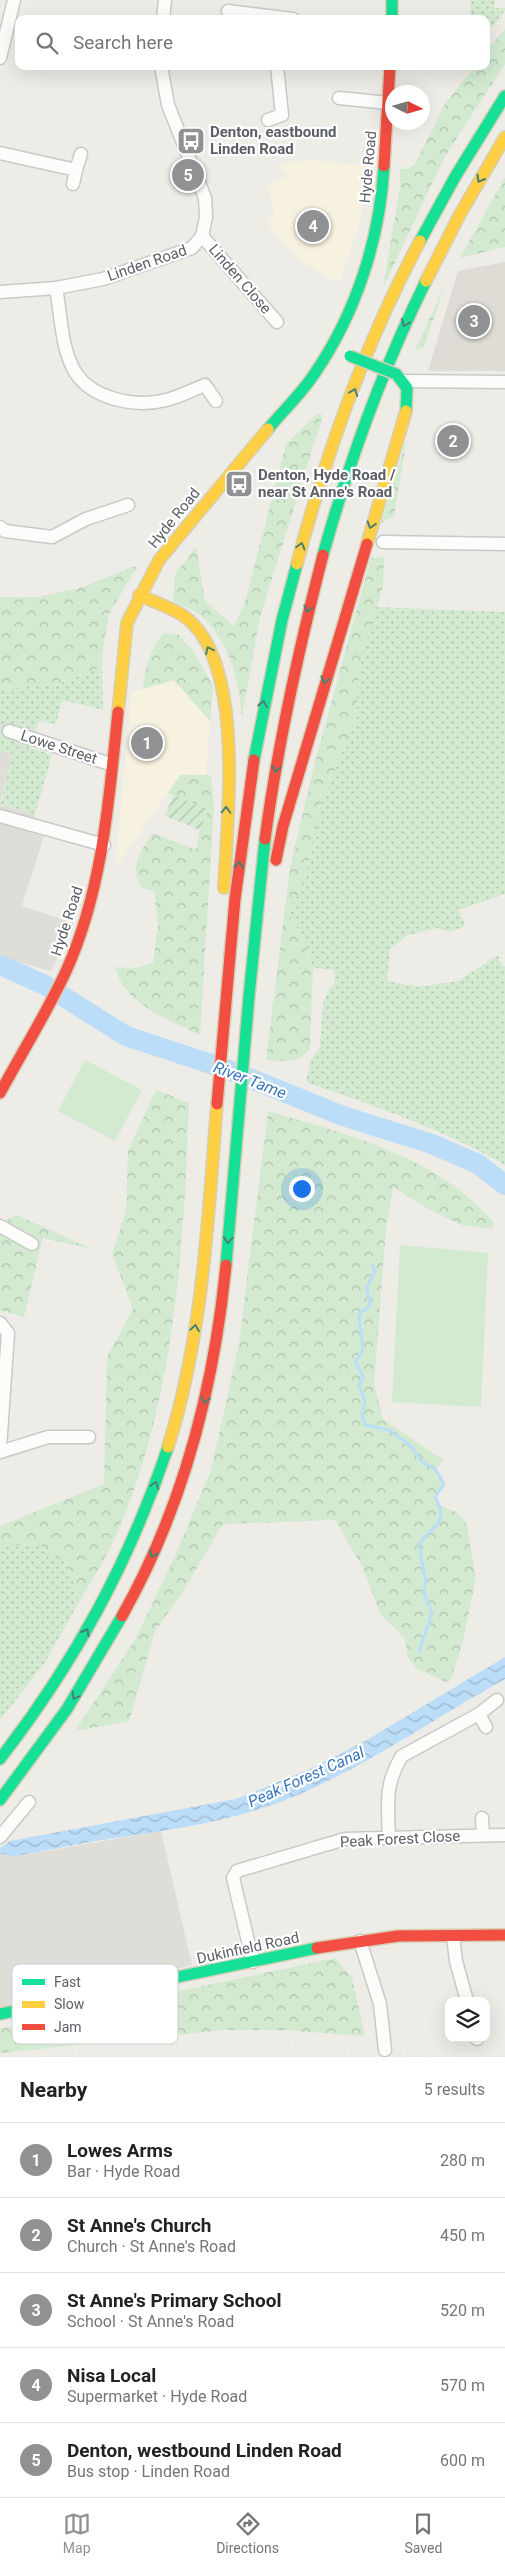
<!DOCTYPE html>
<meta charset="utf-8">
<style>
:root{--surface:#fff;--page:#f2f2f2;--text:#222;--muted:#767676;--line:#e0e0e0;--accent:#8f9193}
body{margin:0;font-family:Roboto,sans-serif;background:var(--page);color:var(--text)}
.controls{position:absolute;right:15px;bottom:15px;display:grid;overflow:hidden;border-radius:10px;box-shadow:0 5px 20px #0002}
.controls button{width:45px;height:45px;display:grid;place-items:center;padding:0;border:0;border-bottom:1px solid var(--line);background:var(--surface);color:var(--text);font:25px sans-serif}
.compass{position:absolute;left:385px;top:85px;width:45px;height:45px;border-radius:50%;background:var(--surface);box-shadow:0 5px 20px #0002;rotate:95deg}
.you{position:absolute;left:301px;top:1188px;width:18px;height:18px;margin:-12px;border:4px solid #fff;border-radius:50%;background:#1a73e8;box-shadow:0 0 0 8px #1a73e833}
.badge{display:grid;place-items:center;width:32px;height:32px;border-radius:50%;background:var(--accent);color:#fff;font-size:16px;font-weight:700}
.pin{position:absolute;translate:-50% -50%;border:2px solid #fff;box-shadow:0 1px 5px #0006}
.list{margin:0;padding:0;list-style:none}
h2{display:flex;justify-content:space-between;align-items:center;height:65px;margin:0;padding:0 20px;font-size:21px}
h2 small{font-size:16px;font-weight:400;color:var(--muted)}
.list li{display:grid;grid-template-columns:32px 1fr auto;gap:15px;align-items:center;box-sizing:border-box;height:75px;padding:0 20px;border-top:1px solid var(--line)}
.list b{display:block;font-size:19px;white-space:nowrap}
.list p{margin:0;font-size:16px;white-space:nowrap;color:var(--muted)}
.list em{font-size:16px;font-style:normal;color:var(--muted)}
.icon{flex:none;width:28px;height:28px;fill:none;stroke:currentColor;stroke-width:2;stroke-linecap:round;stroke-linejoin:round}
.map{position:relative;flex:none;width:505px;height:2057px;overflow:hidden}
.search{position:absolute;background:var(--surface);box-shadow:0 5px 20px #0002;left:15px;right:15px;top:15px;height:55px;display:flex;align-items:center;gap:12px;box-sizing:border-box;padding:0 18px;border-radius:10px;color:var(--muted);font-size:19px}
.sheet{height:440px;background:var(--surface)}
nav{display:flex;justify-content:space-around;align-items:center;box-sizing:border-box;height:70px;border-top:1px solid var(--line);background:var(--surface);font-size:14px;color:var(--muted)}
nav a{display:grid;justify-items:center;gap:2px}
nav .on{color:var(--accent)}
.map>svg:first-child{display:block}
.commercial{fill:#f7f2e0}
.industrial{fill:#deddd8}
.education{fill:#dedcd5}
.grass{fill:url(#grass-dots)}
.forest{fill:url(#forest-crowns)}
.garden{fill:url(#garden-furrows)}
.pitch{fill:#d3ead1}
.water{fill:url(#water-waves)}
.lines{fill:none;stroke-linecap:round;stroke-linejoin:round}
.stream{stroke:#bbddf8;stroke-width:3}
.river{stroke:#bbddf8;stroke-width:20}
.street-casing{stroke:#c9c9c8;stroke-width:15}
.fast-casing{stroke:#d7ceb3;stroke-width:14}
.slow-casing{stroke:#d7ceb3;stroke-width:14}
.jam-casing{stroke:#d7ceb3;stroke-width:14}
.street{stroke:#fcfcfb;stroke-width:12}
.fast{stroke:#16e098;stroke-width:11}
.slow{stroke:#ffcf43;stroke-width:11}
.jam{stroke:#f24e42;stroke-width:11}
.rail{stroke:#e3e4e3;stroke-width:3;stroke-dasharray:1 6;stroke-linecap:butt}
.fast-bridge-casing{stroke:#d7ceb3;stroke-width:14;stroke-linecap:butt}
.fast-bridge{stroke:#16e098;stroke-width:11}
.oneway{stroke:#4a8072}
.labels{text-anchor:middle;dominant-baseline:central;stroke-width:4.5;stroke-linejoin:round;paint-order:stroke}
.poi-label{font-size:15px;font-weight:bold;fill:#5c6066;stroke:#fff;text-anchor:start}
.street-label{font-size:15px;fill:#5c6066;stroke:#fff}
.water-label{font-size:16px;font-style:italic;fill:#3875bb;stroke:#fff}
.key{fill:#fff;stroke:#cecfd1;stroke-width:1}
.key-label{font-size:14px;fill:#5c6066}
</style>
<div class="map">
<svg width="505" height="2057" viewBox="0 0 505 2057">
<defs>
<pattern id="grass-dots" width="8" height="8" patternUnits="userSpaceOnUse" patternTransform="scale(1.25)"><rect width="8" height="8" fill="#d3ead1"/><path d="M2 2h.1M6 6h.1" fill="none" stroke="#aec1ad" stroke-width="1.8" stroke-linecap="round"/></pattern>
<pattern id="forest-crowns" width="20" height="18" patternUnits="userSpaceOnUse" patternTransform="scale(1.25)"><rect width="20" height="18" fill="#d3ead1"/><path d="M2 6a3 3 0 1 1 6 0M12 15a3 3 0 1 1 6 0" fill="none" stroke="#aec1ad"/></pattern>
<pattern id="garden-furrows" width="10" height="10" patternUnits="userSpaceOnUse" patternTransform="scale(1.25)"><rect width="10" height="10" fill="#d3ead1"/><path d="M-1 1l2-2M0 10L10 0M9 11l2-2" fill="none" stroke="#aec1ad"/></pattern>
<pattern id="water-waves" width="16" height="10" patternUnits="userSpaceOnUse" patternTransform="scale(1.25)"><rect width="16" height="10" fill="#bbddf8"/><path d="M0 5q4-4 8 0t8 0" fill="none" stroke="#9bb7cd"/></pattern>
</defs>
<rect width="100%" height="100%" fill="#edece7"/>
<!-- commercial -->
<g class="commercial">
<path d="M307 160 370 166 359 225 339 283 299 260 268 224 274 213 268 184 287 176 279 165Z"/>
<path d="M174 680 210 721 206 774 180 775 115 869 132 692Z"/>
</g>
<!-- industrial -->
<g class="industrial">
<path d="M0 750 13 753 0 802Z"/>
<path d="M0 805 35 814 30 832 44 836 22 906 74 923 51 971 0 957Z"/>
<path d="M161 1831 192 1965 0 2014V1855L8 1854 12 1857Z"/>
</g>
<!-- education -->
<path class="education" d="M505 262V371H428L458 271Z"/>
<!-- grass -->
<g class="grass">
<path d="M471 0H495L494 8H505V10L493 27H486V19H470Z"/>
<path d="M375 607 505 612V894L459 910 465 926 450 932 438 928 408 935 390 949 387 981 418 987 458 981 498 955 502 966H505V1165C443 1129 374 1106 306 1082L310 1062 320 1047 323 1003 328 990 335 983 334 970 313 968 300 932 287 911 303 887 320 807 356 717 359 666Z"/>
<path d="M102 666 103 710 62 700 56 724 39 721 29 747 52 755 35 814 0 805 13 753 0 750V689L56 685Z"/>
<path d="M39 1543 68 1565 79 1602 44 1664 0 1720V1547Z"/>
</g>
<!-- forest -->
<g class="forest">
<path d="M505 29V64L444 158 383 288 400 187V169H407L415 164 445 104 475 66H486V52Z"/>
<path d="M505 177V247L460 258Z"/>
<path d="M445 285 424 347 415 350Z"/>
<path d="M317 414 323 415 260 617 242 716C238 679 230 640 200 615 193 608 181 607 173 601L175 574 196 547 205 601 234 626 245 602 286 444Z"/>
<path d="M407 438 394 516 381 523Z"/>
<path d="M384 557 383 587 359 666 356 717 320 807 303 887 287 911 300 932 313 968 310 1048C300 1064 283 1062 266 1060L290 868 315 762 371 558Z"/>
<path d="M138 565 109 614 103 648 102 666 56 685 0 689V597H37L77 589Z"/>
<path d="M164 633 179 635 195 654 213 686 210 721 174 680 143 689C146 667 149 650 164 633Z"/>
<path d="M180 775H211L214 806 200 1035C169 1020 124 1004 115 967L135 968 153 963 158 925 154 891 141 887C129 866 141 850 153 833L196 850 200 830 208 809 168 793Z"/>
<path d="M156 1090 189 1103C184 1244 175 1401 117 1533 107 1557 92 1579 79 1602L68 1565 38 1543 0 1547V1526L104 1484 107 1357 133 1309 112 1254 126 1211 128 1151Z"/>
<path d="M268 1111C349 1135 438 1156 494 1223L492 1229 461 1225 430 1210 393 1187 386 1229 374 1384 383 1419 443 1460 436 1470 444 1484 436 1497 440 1505 456 1512 466 1522 476 1577 463 1641 451 1679 446 1682 417 1669 408 1657 404 1637 381 1615 362 1566 335 1520 223 1524 180 1596 155 1631 129 1721 75 1731 136 1638 175 1556 211 1470 239 1343Z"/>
<path d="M17 1215 92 1249 43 1238 24 1317 0 1310V1223Z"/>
<path d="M335 1958 352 1978 365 2036 282 2030H225L0 2053V2029Z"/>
</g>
<!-- garden -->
<path class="garden" d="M173 795 208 809 200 830 165 816Z"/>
<!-- pitch -->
<g class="pitch">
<path d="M85 1060 142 1090 115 1141 58 1111Z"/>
<path d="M400 1245 488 1253 481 1407 392 1402Z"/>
</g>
<!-- water -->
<path class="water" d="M505 1657V1679C431 1720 362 1770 283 1801 225 1823 162 1831 102 1840 72 1845 42 1851 12 1857L8 1854 0 1855V1848L10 1841 236 1799 310 1769 367 1740Z"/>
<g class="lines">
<!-- stream -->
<path class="stream" d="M372 1265 375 1271 367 1287 370 1306 360 1313C356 1330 371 1347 355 1361L363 1377 359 1385 365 1401 362 1415 365 1425 389 1430 411 1446 422 1462 436 1470 444 1484 435 1497C451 1524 431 1526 419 1544L426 1583 423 1590 432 1613 419 1652"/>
<!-- river -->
<path class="river" d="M0 965 45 985 126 1036 232 1071 343 1116 432 1144 478 1164 505 1185"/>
<defs>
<g id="street">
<path d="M228 11 293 19"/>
<path d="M163 19 165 0"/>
<path d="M0 58 14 0"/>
<path d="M339 98 388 103"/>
<path d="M268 120 282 115 277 66"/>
<path d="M0 153 76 170 73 184"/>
<path d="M76 170 81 154"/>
<path d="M202 236 277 322"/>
<path d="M56 288C61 314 61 347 74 370 90 399 136 408 166 400 179 397 192 390 205 385L216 401"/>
<path d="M0 292 56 288 103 279 192 248 202 236 206 217 205 198 168 105 161 66"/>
<path d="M404 381 505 382"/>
<path d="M0 527 5 531 52 537 86 519 128 505"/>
<path d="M383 542 505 544"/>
<path d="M9 731 110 764"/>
<path d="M0 816 104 845"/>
<path d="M0 1226 32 1244"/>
<path d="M0 1323 8 1333 0 1448"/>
<path d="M0 1452 48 1437H89"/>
<path d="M479 1714 486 1727"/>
<path d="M482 1818 483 1835"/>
<path d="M0 1837 29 1802"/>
<path d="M389 1837C388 1806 384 1784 402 1756L479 1714 497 1700"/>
<path d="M453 1936 456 1961 467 2001"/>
<path d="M360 1941 380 2004 385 2050"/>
<path d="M253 1962 233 1878 237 1871 345 1839 505 1835"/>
<path d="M477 2038V2039"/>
</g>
<g id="fast">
<path d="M392 0V19"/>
<path d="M420 241 455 177 505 96"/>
<path d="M396 374 407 388 406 411"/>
<path d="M268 429C283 411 302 393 315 373 356 313 380 239 384 166"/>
<path d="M323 555C349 462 383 368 426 281"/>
<path d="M254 760 282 620 297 564"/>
<path d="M226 1265 249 996 265 839"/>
<path d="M0 1759C75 1662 129 1563 168 1447"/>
<path d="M0 1800 67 1709 122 1616"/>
<path d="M0 2014 317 1948"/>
</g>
<g id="slow">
<path d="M426 281 459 216 505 137"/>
<path d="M367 544 406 411"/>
<path d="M297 564C326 453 366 342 420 241"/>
<path d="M139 595C156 603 180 610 193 624 244 676 227 819 224 888"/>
<path d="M118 712 127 623 159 560 268 429"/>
<path d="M168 1447C203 1336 208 1219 217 1104"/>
</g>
<g id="jam">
<path d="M384 166 390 66"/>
<path d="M265 839C278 743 299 648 323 555"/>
<path d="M276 860 283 826 367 544"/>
<path d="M0 1093C22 1052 48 1011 67 969 103 888 109 799 118 712"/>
<path d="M217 1104 235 899 254 760"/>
<path d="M122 1616C183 1508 214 1388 226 1265"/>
<path d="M317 1948 398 1936 505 1935"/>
</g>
</defs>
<!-- street casing -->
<use href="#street" class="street-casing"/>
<!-- fast casing -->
<use href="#fast" class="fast-casing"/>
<!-- slow casing -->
<use href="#slow" class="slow-casing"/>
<!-- jam casing -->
<use href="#jam" class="jam-casing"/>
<!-- street -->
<use href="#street" class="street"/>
<!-- fast -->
<use href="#fast" class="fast"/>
<!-- slow -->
<use href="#slow" class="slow"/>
<!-- jam -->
<use href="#jam" class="jam"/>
<!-- rail -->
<path class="rail" d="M44 2057 148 2046 258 2043 388 2052 426 2057"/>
<defs>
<path id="fast-bridge" d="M350 356 396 374"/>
</defs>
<!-- fast-bridge casing -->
<use href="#fast-bridge" class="fast-bridge-casing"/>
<!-- fast-bridge -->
<use href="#fast-bridge" class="fast-bridge"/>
</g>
<!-- one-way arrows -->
<defs><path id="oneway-chevron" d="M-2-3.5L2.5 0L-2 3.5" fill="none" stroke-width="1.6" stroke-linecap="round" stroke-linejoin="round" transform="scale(1.25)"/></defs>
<g class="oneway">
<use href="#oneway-chevron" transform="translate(480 179) rotate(120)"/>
<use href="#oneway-chevron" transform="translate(405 323) rotate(112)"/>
<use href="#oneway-chevron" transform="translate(354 392) rotate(-68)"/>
<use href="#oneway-chevron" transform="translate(371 525) rotate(107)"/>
<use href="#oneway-chevron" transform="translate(301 546) rotate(-75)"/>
<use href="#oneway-chevron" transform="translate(308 609) rotate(105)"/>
<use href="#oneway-chevron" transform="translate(209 650) rotate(-115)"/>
<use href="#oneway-chevron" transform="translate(325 680) rotate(106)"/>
<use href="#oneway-chevron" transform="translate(263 704) rotate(-79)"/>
<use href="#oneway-chevron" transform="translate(276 769) rotate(99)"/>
<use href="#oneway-chevron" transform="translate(226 810) rotate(-88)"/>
<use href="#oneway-chevron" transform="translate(239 865) rotate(-83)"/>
<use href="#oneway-chevron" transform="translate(228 1240) rotate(95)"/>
<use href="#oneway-chevron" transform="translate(195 1328) rotate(-81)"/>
<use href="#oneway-chevron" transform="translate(205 1400) rotate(103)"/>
<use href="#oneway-chevron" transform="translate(155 1485) rotate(-72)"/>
<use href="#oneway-chevron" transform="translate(153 1554) rotate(114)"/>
<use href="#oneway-chevron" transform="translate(86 1632) rotate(-60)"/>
<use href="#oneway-chevron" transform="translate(75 1696) rotate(121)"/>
</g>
<!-- icons -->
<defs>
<symbol id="bus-square" viewBox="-11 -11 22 22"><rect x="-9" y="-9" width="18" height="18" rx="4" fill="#8f9193" stroke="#fff"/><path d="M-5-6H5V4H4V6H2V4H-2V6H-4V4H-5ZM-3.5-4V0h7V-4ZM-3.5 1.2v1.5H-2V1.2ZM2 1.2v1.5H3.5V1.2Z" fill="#fff"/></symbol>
</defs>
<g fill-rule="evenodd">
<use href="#bus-square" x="175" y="125" width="32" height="32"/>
<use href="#bus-square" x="223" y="468" width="32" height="32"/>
</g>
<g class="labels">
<!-- poi labels -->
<g class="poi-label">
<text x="210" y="132">Denton, eastbound<tspan x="210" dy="17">Linden Road</tspan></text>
<text x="258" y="475">Denton, Hyde Road /<tspan x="258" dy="17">near St Anne's Road</tspan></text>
</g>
<!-- street labels -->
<g class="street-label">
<text transform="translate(368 167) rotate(-85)">Hyde Road</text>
<text transform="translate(147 263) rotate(-19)">Linden Road</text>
<text transform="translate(240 279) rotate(49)">Linden Close</text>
<text transform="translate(174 518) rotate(-51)">Hyde Road</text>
<text transform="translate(59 747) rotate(18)">Lowe Street</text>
<text transform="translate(67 921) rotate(-72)">Hyde Road</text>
<text transform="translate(400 1839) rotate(-3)">Peak Forest Close</text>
<text transform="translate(248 1948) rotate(-12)">Dukinfield Road</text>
</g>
<!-- water labels -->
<g class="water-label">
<text transform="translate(250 1080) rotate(21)">River Tame</text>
<text transform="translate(306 1777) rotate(-24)">Peak Forest Canal</text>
</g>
</g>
<!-- legend -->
<rect x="12" y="1964" width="166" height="80" rx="8" class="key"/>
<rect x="22" y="1979" width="23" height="6" fill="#16e098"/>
<rect x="22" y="2001" width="23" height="7" fill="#ffcf43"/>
<rect x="22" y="2024" width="23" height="6" fill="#f24e42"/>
<g class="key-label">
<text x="54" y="1987">Fast</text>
<text x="54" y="2009">Slow</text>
<text x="54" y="2032">Jam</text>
</g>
</svg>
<div class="controls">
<button><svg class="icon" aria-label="layers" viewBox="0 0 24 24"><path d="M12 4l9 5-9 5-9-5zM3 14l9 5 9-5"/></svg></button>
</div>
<svg class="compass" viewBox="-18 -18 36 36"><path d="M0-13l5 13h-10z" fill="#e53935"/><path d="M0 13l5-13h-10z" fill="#767676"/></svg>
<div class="you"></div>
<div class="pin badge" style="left:147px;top:743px">1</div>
<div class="pin badge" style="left:453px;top:441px">2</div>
<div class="pin badge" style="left:474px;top:321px">3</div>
<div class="pin badge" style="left:313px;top:226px">4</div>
<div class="pin badge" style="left:188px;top:175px">5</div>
<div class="search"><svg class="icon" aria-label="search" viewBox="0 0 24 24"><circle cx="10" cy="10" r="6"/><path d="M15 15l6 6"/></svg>Search here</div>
</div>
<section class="sheet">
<h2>Nearby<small>5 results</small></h2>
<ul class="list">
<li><span class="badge">1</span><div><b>Lowes Arms</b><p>Bar · Hyde Road</p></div><em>280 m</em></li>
<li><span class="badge">2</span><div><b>St Anne's Church</b><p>Church · St Anne's Road</p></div><em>450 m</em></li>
<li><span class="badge">3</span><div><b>St Anne's Primary School</b><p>School · St Anne's Road</p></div><em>520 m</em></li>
<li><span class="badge">4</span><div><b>Nisa Local</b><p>Supermarket · Hyde Road</p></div><em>570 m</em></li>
<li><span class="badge">5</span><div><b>Denton, westbound Linden Road</b><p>Bus stop · Linden Road</p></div><em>600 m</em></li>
</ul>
</section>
<nav>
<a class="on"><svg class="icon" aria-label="map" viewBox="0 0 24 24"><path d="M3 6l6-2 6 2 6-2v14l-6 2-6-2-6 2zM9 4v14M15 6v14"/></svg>Map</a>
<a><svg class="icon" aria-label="directions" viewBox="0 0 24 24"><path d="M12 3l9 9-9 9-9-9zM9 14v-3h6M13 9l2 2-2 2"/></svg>Directions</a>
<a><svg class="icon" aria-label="saved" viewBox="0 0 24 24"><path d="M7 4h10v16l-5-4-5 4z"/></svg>Saved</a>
</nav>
